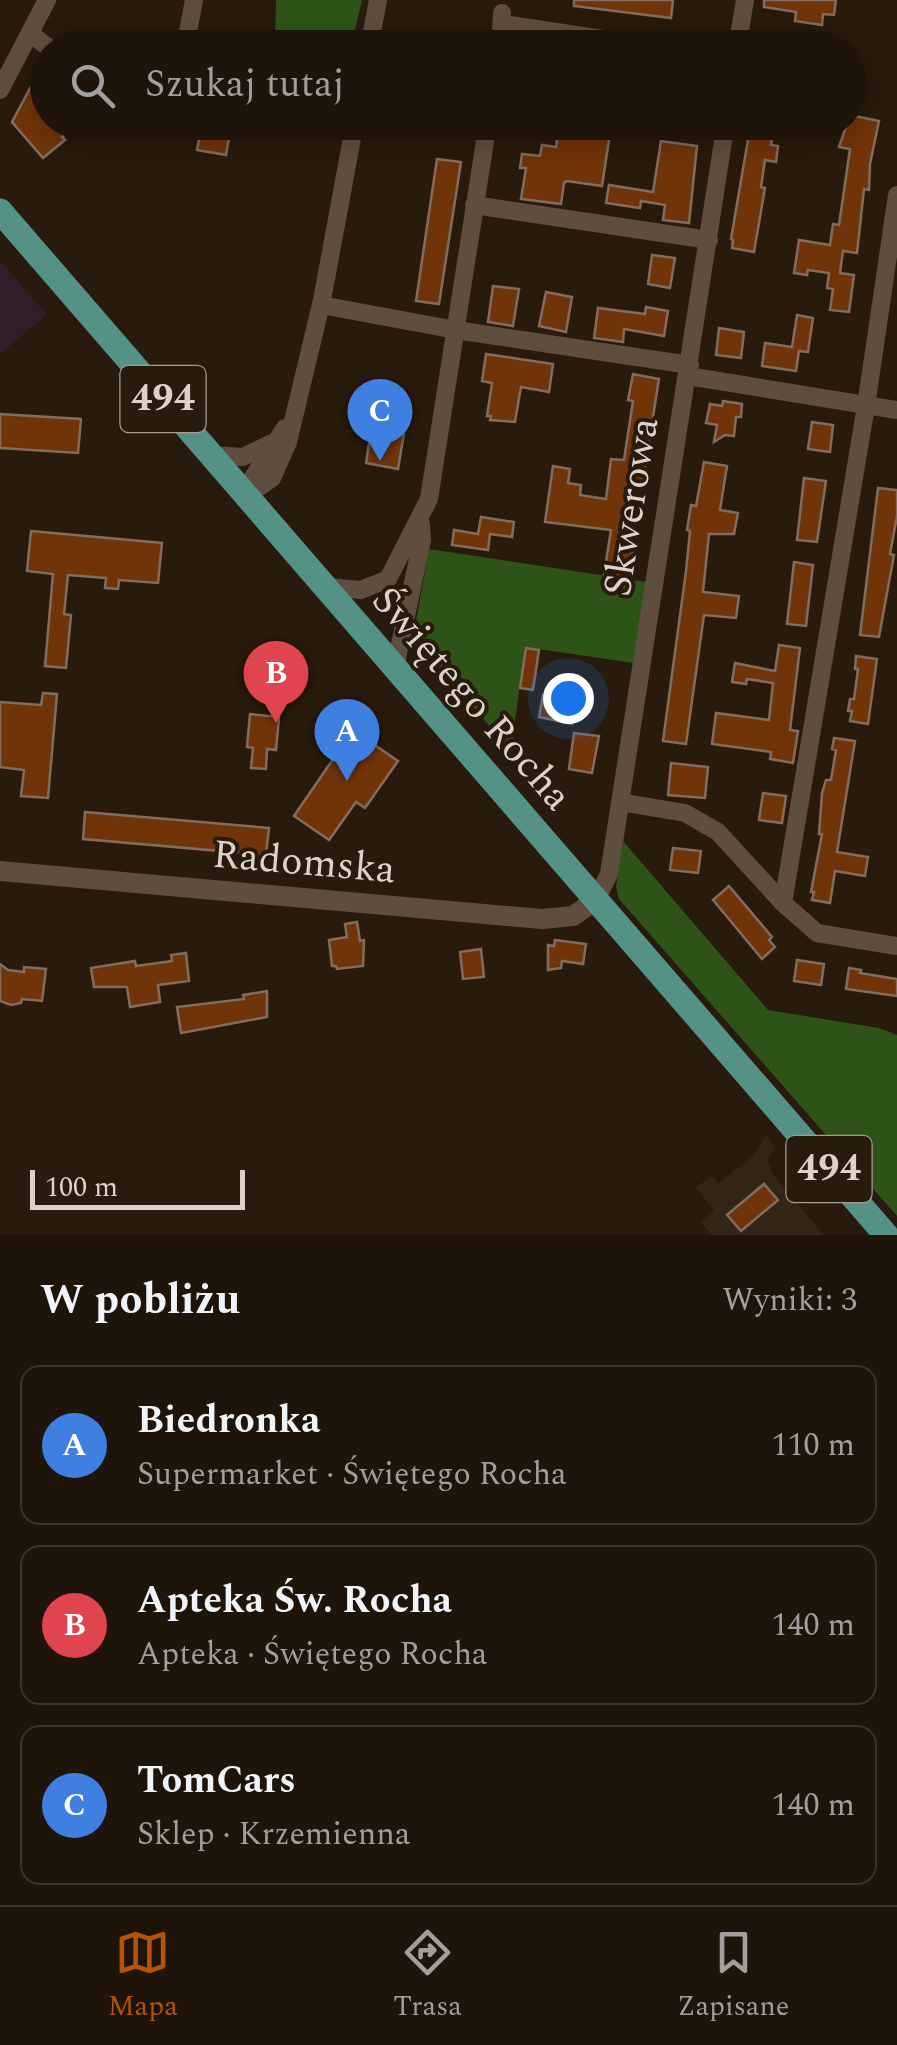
<!DOCTYPE html>
<html lang="pl">
<meta charset="utf-8">
<style>
:root{--surface:#1e1409;--page:#261d12;--text:#f1f3f6;--muted:#a19e9c;--line:#3c332a;--accent:#b45309}
body{margin:0;font-family:Spectral,serif;background:var(--page);color:var(--text)}
.scale{position:absolute;left:30px;bottom:25px;width:215px;box-sizing:border-box;padding-left:10px;border:5px solid #dcd2c9;border-top:0;font-size:28px;line-height:35px;white-space:nowrap;color:#dcd2c9;-webkit-text-stroke:8px #281a0c;paint-order:stroke}
.you{position:absolute;left:568px;top:698px;width:35px;height:35px;margin:-25px;border:8px solid #fff;border-radius:50%;background:#1a73e8;box-shadow:0 0 0 15px #1a73e833}
.badge{display:grid;place-items:center;width:65px;height:65px;border-radius:50%;background:var(--accent);color:#fff;font-size:32px;font-weight:700}
.pin{position:absolute;translate:-50% -82px;filter:drop-shadow(0 2px 5px #0008)}
.pin::after{content:'';position:absolute;top:52px;width:35px;height:30px;background:inherit;clip-path:polygon(0 0,100% 0,50% 100%)}
.list{margin:0;padding:0;list-style:none}
h2{display:flex;justify-content:space-between;align-items:center;height:130px;margin:0;padding:0 40px;font-size:42px}
h2 small{font-size:32px;font-weight:400;color:var(--muted)}
.list li{display:grid;grid-template-columns:65px 1fr auto;gap:30px;align-items:center;box-sizing:border-box;height:160px;margin:0 20px 20px;padding:0 20px;border:2px solid var(--line);border-radius:20px}
.list b{display:block;font-size:38px;white-space:nowrap}
.list p{margin:0;font-size:32px;white-space:nowrap;color:var(--muted)}
.list em{font-size:32px;font-style:normal;color:var(--muted)}
.icon{flex:none;width:55px;height:55px;fill:none;stroke:currentColor;stroke-width:2;stroke-linecap:round;stroke-linejoin:round}
.map{position:relative;flex:none;width:897px;height:1235px;overflow:hidden}
.search{position:absolute;background:var(--surface);box-shadow:0 5px 25px #0003;left:30px;right:30px;top:30px;height:110px;display:flex;align-items:center;gap:25px;box-sizing:border-box;padding:0 35px;border-radius:55px;color:var(--muted);font-size:38px}
.sheet{height:670px;background:var(--surface)}
nav{display:flex;justify-content:space-around;align-items:center;box-sizing:border-box;height:140px;border-top:2px solid var(--line);background:var(--surface);font-size:28px;color:var(--muted)}
nav a{display:grid;justify-items:center;gap:5px}
nav .on{color:var(--accent)}
.map>svg:first-child{display:block}
.commercial{fill:#322619}
.education{fill:#2e1f2a}
.forest{fill:#2d5416}
.building{fill:#713409;stroke:#826c60;stroke-width:2.5}
.lines{fill:none;stroke-linecap:round;stroke-linejoin:round}
.minor{stroke:#5f4e3f;stroke-width:18}
.tertiary{stroke:#5f4e3f;stroke-width:20}
.primary{stroke:#549186;stroke-width:25}
.labels{text-anchor:middle;dominant-baseline:central;stroke-width:8;stroke-linejoin:round;paint-order:stroke}
.shield{fill:#281a0c;stroke:#a69b90;stroke-width:2.5}
.shield-label{font-size:38px;font-weight:bold;fill:#dcd2c9}
.street-label{font-size:40px;fill:#dcd2c9;stroke:#281a0c}
</style>
<div class="map">
<svg width="897" height="1235" viewBox="0 0 897 1235">
<rect width="100%" height="100%" fill="#281a0c"/>
<!-- commercial -->
<path class="commercial" d="M766 1135 775 1147 768 1160 772 1173 824 1235H712L701 1222 714 1210 696 1188 711 1176 719 1183 754 1155Z"/>
<!-- education -->
<path class="education" d="M0 261 47 314 0 354Z"/>
<!-- forest -->
<g class="forest">
<path d="M276 0H362L351 47H275Z"/>
<path d="M429 549 647 582 634 663 525 647 511 751 413 637Z"/>
<path d="M623 841 768 1010 879 1028 897 1035V1216L619 899 616 887Z"/>
</g>
<!-- building -->
<g class="building">
<path d="M574 0H673L671 18 574 6Z"/>
<path d="M764 0H836L834 15 823 14 822 25 795 21 796 12 764 7Z"/>
<path d="M36 77 48 83V122H57L66 134 62 137 65 140 43 158 12 122Z"/>
<path d="M850 115 879 121 870 164 869 190 864 189 857 253 843 251 840 273 854 275 849 312 830 310 833 289 827 288 829 273 808 270 807 275 794 273 799 240 830 245 833 224 839 225 850 149 839 147Z"/>
<path d="M751 122H771V127H774L771 145 778 146 776 162 765 160 761 187 765 188 754 252 732 248 733 240 731 239Z"/>
<path d="M559 126 610 133 602 186 567 181 564 183 561 204 521 199 526 168H520L522 154 540 156 542 145 556 147Z"/>
<path d="M201 128 230 133 226 155 197 150Z"/>
<path d="M661 141 697 146 689 223 663 220 665 205 641 201 640 208 606 203 609 185 653 192Z"/>
<path d="M437 159 461 162 439 304 416 301Z"/>
<path d="M652 255 675 258 670 288 648 284Z"/>
<path d="M493 286 519 289 513 326 488 322Z"/>
<path d="M546 292 572 297 566 332 539 326Z"/>
<path d="M646 307 668 311 664 336 624 329 623 342 594 338 598 308 645 314Z"/>
<path d="M797 315 813 318 808 352 799 351 796 371 762 366 765 343 792 347Z"/>
<path d="M719 328 744 332 741 358 716 355Z"/>
<path d="M486 354 553 364 549 392 521 387 515 422 490 420 491 416H487L492 383 482 381Z"/>
<path d="M633 374 659 379 642 486 634 485 626 544 634 545 629 578 604 574 611 530 545 522 553 466 570 469 568 483 581 485 580 495 606 499 611 459 624 460 633 401 628 400Z"/>
<path d="M723 401 742 404 741 417H736L734 436 725 435 714 442 717 425 706 423 710 404 722 406Z"/>
<path d="M374 410 400 415 399 420 406 421 398 469 366 463Z"/>
<path d="M0 414 81 419 78 453 0 448Z"/>
<path d="M812 422 833 425 830 452 808 449Z"/>
<path d="M704 462 727 466 720 510 738 513 734 534H709L703 592 739 596 736 618 704 615 686 744 663 741 686 571 690 531 687 530 691 505 696 506Z"/>
<path d="M804 478 826 481 817 542 797 540Z"/>
<path d="M878 488 897 490V516L890 554 894 555 879 637 860 635Z"/>
<path d="M481 517 514 522 512 537 490 534 488 550 452 545 454 530 478 534Z"/>
<path d="M31 531 162 543 158 583 119 580 118 589 105 588 106 578 68 575 64 614 71 615 66 668 45 666 53 574 27 571Z"/>
<path d="M794 562 813 565 806 626 787 624Z"/>
<path d="M779 645 800 648 790 730 798 731 793 763 770 759 771 752 712 744 716 713 769 720 773 683 747 679 746 684 732 682 735 663 775 671Z"/>
<path d="M526 648 539 650 533 690 520 688Z"/>
<path d="M856 656 877 659 868 724 850 721 852 711H848L850 699H854L858 669H855Z"/>
<path d="M43 693 57 694 48 798 21 796 24 770 0 767V702L41 705Z"/>
<path d="M543 695 576 702 572 724 539 717Z"/>
<path d="M250 714 279 717 276 750 267 749 266 769 251 768 253 748 247 747Z"/>
<path d="M353 730 398 761 365 808 356 802 329 840 294 816Z"/>
<path d="M574 733 599 736 592 773 569 769Z"/>
<path d="M834 738 855 741 837 852 868 857 865 876 835 871 830 903 812 900 814 892H811L822 834H819L822 793 826 780H831L836 750 832 749Z"/>
<path d="M671 763 708 767 705 798 668 795Z"/>
<path d="M763 793 786 796 782 823 759 820Z"/>
<path d="M85 812 269 828 266 855 83 839Z"/>
<path d="M673 848 701 851 698 873 670 870Z"/>
<path d="M729 886 772 937 769 940 775 947 762 959 713 900Z"/>
<path d="M357 922 360 941 364 940 363 966 337 969 336 966H332L329 940 347 937 345 924Z"/>
<path d="M555 940 586 944 583 964 562 961 561 968 548 970V945L554 946Z"/>
<path d="M481 949 484 977 463 979 460 952Z"/>
<path d="M186 953 189 981 158 985 160 1002 130 1007 127 987H94L91 968 135 961 136 966 172 961 171 955Z"/>
<path d="M797 960 824 964 821 985 794 981Z"/>
<path d="M0 964 8 970 24 972V967L46 969 42 1001 22 999 21 1003 11 1005 0 1001Z"/>
<path d="M849 968 861 970 860 973 897 979V996L846 989Z"/>
<path d="M267 991V1017L181 1033 177 1007 244 999 243 995Z"/>
<path d="M764 1184 778 1200 741 1231 727 1215Z"/>
</g>
<g class="lines">
<!-- minor -->
<g class="minor">
<path d="M504 24 662 48"/>
<path d="M31 34 49 48"/>
<path d="M185 48 194 0"/>
<path d="M369 48 378 0"/>
<path d="M500 48 502 13"/>
<path d="M737 48 745 0"/>
<path d="M0 90 47 0"/>
<path d="M140 122 154 129 165 127 167 122"/>
<path d="M474 205 709 240"/>
<path d="M321 305 456 330 690 365"/>
<path d="M688 376 897 410"/>
<path d="M210 455 243 457 272 443"/>
<path d="M243 493 285 428"/>
<path d="M246 496 272 478 288 442 322 300 355 122"/>
<path d="M326 587 361 590 388 579 429 499 488 122"/>
<path d="M395 668 422 540 421 524"/>
<path d="M620 802 685 813 718 832 783 903 817 933 897 946"/>
<path d="M596 900 609 874 726 122"/>
<path d="M783 903 866 406 897 195"/>
</g>
<!-- tertiary -->
<path class="tertiary" d="M0 871 542 919 573 916 596 900"/>
<!-- primary -->
<path class="primary" d="M0 211 886 1235"/>
</g>
<g class="labels">
<!-- shield labels -->
<g class="shield">
<rect x="120.5" y="366" width="85" height="66" rx="8"/>
<rect x="786.5" y="1136" width="85" height="66" rx="8"/>
</g>
<g class="shield-label">
<text x="163" y="399">494</text>
<text x="829" y="1169">494</text>
</g>
<!-- street labels -->
<g class="street-label">
<text transform="translate(632 507) rotate(-81)">Skwerowa</text>
<text transform="translate(471 699) rotate(49)">Świętego Rocha</text>
<text transform="translate(304 863) rotate(5)">Radomska</text>
</g>
</g>
</svg>
<div class="scale">100 m</div>
<div class="you"></div>
<div class="pin badge" style="left:347px;top:781px;background:#3f7fe0">A</div>
<div class="pin badge" style="left:276px;top:723px;background:#e0444e">B</div>
<div class="pin badge" style="left:380px;top:461px;background:#3f7fe0">C</div>
<div class="search"><svg class="icon" aria-label="search" viewBox="0 0 24 24"><circle cx="10" cy="10" r="6"/><path d="M15 15l6 6"/></svg>Szukaj tutaj</div>
</div>
<section class="sheet">
<h2>W pobliżu<small>Wyniki: 3</small></h2>
<ul class="list">
<li><span class="badge" style="background:#3f7fe0">A</span><div><b>Biedronka</b><p>Supermarket · Świętego Rocha</p></div><em>110 m</em></li>
<li><span class="badge" style="background:#e0444e">B</span><div><b>Apteka Św. Rocha</b><p>Apteka · Świętego Rocha</p></div><em>140 m</em></li>
<li><span class="badge" style="background:#3f7fe0">C</span><div><b>TomCars</b><p>Sklep · Krzemienna</p></div><em>140 m</em></li>
</ul>
</section>
<nav>
<a class="on"><svg class="icon" aria-label="map" viewBox="0 0 24 24"><path d="M3 6l6-2 6 2 6-2v14l-6 2-6-2-6 2zM9 4v14M15 6v14"/></svg>Mapa</a>
<a><svg class="icon" aria-label="directions" viewBox="0 0 24 24"><path d="M12 3l9 9-9 9-9-9zM9 14v-3h6M13 9l2 2-2 2"/></svg>Trasa</a>
<a><svg class="icon" aria-label="saved" viewBox="0 0 24 24"><path d="M7 4h10v16l-5-4-5 4z"/></svg>Zapisane</a>
</nav>
